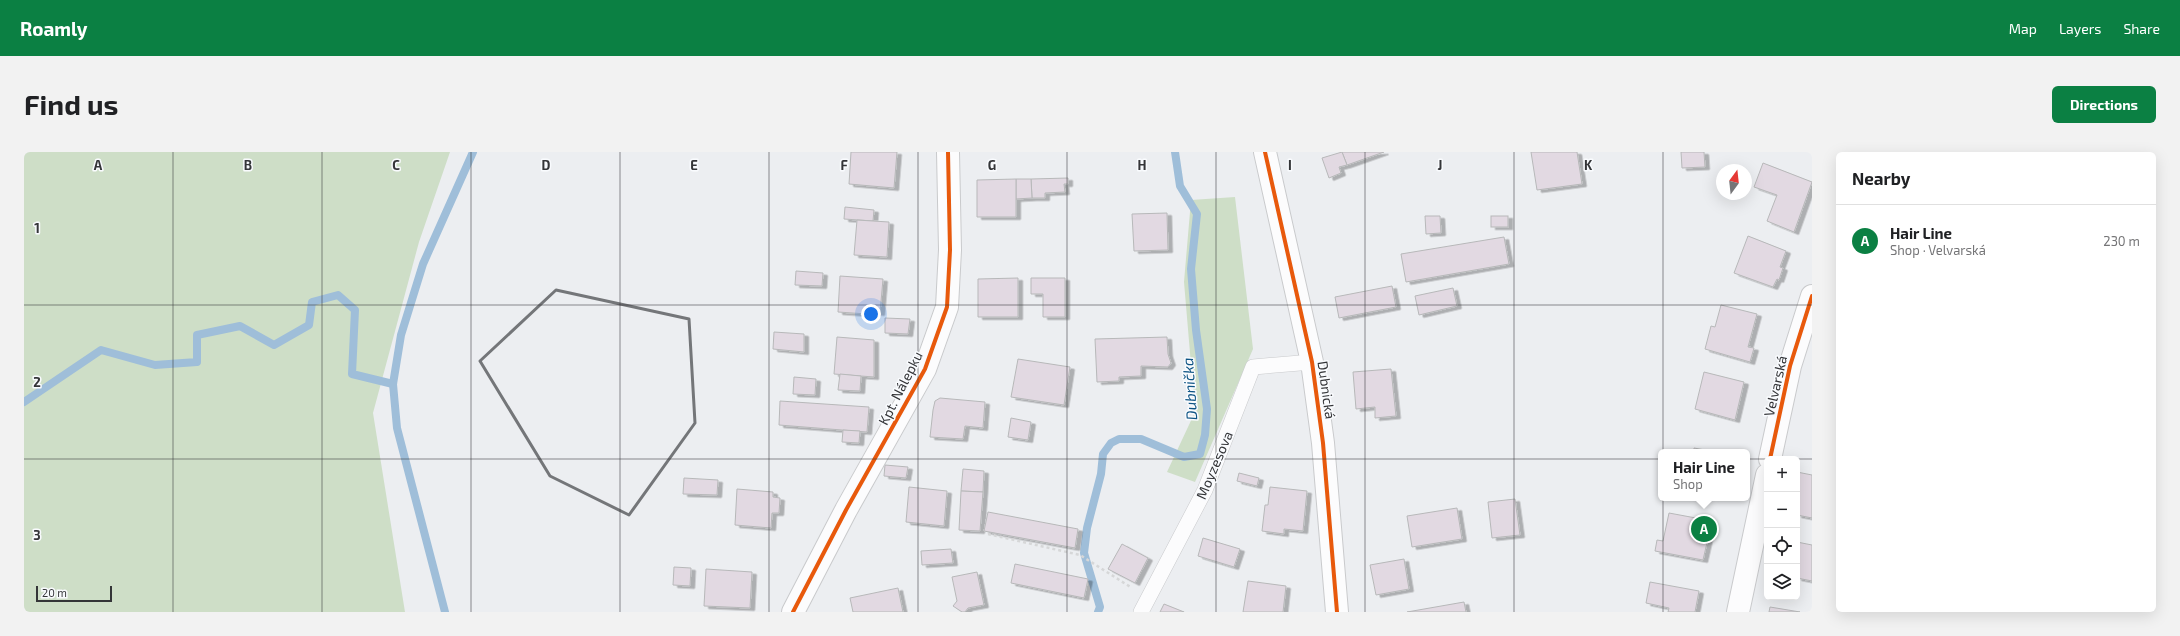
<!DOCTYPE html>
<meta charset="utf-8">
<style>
:root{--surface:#fff;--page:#f2f2f2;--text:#202124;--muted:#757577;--line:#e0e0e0;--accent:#0b8043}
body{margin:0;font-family:"Exo 2",sans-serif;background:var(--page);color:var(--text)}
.controls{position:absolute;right:12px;bottom:12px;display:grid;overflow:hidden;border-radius:6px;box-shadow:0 4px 16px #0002}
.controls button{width:36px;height:36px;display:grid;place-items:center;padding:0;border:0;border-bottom:1px solid var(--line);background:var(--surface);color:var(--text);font:20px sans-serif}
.compass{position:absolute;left:1692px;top:12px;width:36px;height:36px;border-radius:50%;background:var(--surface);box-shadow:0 4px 16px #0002;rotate:15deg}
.scale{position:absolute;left:12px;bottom:10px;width:76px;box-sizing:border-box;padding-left:4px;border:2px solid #343538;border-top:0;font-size:11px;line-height:14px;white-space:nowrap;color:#343538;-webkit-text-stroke:3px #f9fbfe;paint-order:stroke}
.you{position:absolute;left:847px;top:162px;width:14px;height:14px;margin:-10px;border:3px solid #fff;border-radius:50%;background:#1a73e8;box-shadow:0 0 0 6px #1a73e833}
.badge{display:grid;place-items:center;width:26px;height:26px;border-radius:50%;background:var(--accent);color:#fff;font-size:13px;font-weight:700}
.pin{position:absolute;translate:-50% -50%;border:2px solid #fff;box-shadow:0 1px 4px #0006}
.popup{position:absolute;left:1634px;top:297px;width:92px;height:52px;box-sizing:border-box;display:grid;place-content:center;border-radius:6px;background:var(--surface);filter:drop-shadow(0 1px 3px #0005);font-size:13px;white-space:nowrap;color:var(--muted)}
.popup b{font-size:15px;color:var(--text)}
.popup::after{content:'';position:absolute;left:50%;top:100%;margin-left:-8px;border:8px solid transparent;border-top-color:var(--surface)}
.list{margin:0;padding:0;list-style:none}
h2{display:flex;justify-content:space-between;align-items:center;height:52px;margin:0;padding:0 16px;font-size:17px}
h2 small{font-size:13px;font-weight:400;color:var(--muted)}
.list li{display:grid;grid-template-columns:26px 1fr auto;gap:12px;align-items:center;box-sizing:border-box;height:72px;padding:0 16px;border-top:1px solid var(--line)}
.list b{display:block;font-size:15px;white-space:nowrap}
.list p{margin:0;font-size:13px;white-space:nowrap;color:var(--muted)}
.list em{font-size:13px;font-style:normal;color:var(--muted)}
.icon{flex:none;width:22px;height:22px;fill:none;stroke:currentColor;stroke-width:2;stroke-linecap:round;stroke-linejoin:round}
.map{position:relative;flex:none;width:1788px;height:460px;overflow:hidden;border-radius:6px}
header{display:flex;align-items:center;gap:24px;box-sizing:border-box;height:56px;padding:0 20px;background:var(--accent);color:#fff}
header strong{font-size:19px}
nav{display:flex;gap:22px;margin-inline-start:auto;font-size:14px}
.intro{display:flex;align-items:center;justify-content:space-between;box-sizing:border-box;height:96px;padding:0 24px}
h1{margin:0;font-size:28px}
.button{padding:10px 18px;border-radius:6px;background:var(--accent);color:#fff;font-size:14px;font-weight:700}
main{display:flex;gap:24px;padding:0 24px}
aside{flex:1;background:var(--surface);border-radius:6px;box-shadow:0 4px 16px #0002}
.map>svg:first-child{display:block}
.green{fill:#cedec7}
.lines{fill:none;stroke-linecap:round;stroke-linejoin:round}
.stream{stroke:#9fbed9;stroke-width:8}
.building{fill:#e2d9e2;stroke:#b7b8b9;filter:url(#shadow)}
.service-casing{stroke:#c9cacc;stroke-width:16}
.minor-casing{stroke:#c9cacc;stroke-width:24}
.tertiary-casing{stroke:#c9cacc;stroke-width:24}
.path{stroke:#d6d7d8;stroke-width:2.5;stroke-dasharray:3 3;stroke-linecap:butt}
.service{stroke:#fcfcfd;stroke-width:15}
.minor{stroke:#fcfcfd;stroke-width:22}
.tertiary{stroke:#fcfcfd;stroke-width:22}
.cycleway-casing{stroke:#f9fbfe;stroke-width:6}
.cycleway{stroke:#e8590c;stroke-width:4}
.marked{fill:none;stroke:#747679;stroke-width:3;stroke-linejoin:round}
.grid{fill:none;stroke:#343538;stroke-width:1;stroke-opacity:0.55}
.labels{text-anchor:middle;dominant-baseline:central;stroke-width:3;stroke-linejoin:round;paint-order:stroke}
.street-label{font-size:14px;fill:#343538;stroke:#f9fbfe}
.water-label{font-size:15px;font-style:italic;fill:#0e5484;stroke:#f9fbfe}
.grid-label{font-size:13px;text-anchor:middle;font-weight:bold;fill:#343538;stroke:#f9fbfe;stroke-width:3;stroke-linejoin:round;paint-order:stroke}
</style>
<header>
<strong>Roamly</strong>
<nav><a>Map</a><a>Layers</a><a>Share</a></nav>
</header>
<div class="intro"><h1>Find us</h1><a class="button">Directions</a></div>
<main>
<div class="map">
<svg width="1788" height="460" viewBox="0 0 1788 460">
<defs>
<filter id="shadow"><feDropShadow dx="4.5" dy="2.5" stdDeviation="0" flood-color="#0004"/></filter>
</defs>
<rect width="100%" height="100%" fill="#eceef1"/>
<!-- green -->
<g class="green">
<path d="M0 0H426L395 90 349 261 381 460H0Z"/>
<path d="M1211 45 1229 197 1171 330 1143 320 1171 260 1160 130 1167 48Z"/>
</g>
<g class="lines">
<!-- stream -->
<g class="stream">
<path d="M0 250 77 198 131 213 173 210V183L216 174 250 193 285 173 288 150 314 143 331 158 328 222 369 232"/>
<path d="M421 460 373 276 369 232 377 183 399 112 449 0"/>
<path d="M1074 460 1076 455 1060 401 1063 376 1077 322 1079 302 1087 291 1095 287H1117L1160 305 1176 302 1181 283 1183 257 1172 178 1167 117 1173 62 1156 34 1151 0"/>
</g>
</g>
<!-- building -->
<g class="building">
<path d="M827 0H873L870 36 825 32Z"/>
<path d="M1318 0H1360L1323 13Z"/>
<path d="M1318 0 1323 13 1315 15 1317 21 1305 26 1298 6Z"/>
<path d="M1507 0H1553L1558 32 1513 38Z"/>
<path d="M1657 0H1680L1681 15 1658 16Z"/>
<path d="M1739 11 1788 30 1770 80 1743 69 1753 43 1730 35Z"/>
<path d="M1044 26V32H1040L1041 40 1021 41V46H1008L1007 27Z"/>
<path d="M992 27H1007L1008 46 992 47Z"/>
<path d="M992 27V65H953V28Z"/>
<path d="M821 55 850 58 849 69 820 67Z"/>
<path d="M1143 61 1144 98 1110 99 1108 62Z"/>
<path d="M1401 64H1416L1417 81 1402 82Z"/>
<rect x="1467" y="64" width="17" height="11"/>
<path d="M833 68 865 70 863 105 830 103Z"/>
<path d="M1724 84 1762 99 1756 115 1759 116 1755 128 1753 127 1749 135 1710 121Z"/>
<path d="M1480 85 1485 112 1382 130 1377 102Z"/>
<path d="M772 119 799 121 798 134 771 133Z"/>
<path d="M816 124 859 127 856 161 844 160 843 162 814 160Z"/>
<path d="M994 126V165H954V127Z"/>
<path d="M1007 126H1041V165H1019V142H1007Z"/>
<path d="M1368 134 1372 155 1315 166 1311 145Z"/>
<path d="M1429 136 1433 154 1395 163 1391 144Z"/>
<path d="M1697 153 1733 162 1724 195 1730 196 1726 210 1681 197 1687 174 1691 175Z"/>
<path d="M861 166 886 167 884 182 861 181Z"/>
<path d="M750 180 780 182V200L749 197Z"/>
<path d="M813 185 850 188V225L810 222Z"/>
<path d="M1143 185 1144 202 1147 211 1144 215 1117 214V224L1095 225V229L1073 230 1071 187Z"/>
<path d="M994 207 1046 215 1040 253 987 245Z"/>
<path d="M1367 217 1372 264 1351 266V255L1332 257 1329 220Z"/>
<path d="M1680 220 1720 230 1711 268 1671 257Z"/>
<path d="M816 222 837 224 836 239 814 238Z"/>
<path d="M770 225 792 227 791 243 769 242Z"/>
<path d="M916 246 961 250 959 276 941 274 939 287 906 285 909 258 911 249Z"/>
<path d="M756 249 845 255 843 280 755 273Z"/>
<path d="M987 266 1007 270 1004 288 984 285Z"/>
<path d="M819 278 836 279 835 291 818 290Z"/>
<path d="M1670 296 1692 300H1670Z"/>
<path d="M861 313 884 315 882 326 860 324Z"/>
<path d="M939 317 960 319 959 340 937 339Z"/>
<path d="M1773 320 1788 323V366L1773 363Z"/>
<path d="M1215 321 1235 326 1233 334 1213 329Z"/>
<path d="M660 326 694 328 693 343 659 342Z"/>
<path d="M885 335 923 339 920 374 882 370Z"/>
<path d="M1246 335 1283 339 1279 379 1260 377V382L1238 379 1241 353H1244Z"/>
<path d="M713 337 749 340V345L756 346 755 361H748L747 376 711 373Z"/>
<path d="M937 339 959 340 956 379 935 378Z"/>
<path d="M1491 347 1496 383 1468 386 1464 350Z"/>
<path d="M1433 356 1438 387 1388 395 1383 364Z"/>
<path d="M964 360 1054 377 1051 396 960 379Z"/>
<path d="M1645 361 1688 369 1679 408 1631 399 1633 388 1639 389Z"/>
<path d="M1179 386 1216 397 1210 415 1174 404Z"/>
<path d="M1773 390 1788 393V429L1773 426Z"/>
<path d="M1098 392 1124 406 1111 431 1084 417Z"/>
<path d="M927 397 929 411 898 413 897 399Z"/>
<path d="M1380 407 1385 437 1352 443 1346 413Z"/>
<path d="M991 412 1064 427 1060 446 987 431Z"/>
<path d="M650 415 667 416 666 434 649 433Z"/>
<path d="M682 417 728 420 726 456 680 454Z"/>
<path d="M953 420 960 453 944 456 941 460H938L929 454 933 449 928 425Z"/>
<path d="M1224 429 1262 434 1259 460H1219Z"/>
<path d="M1626 430 1675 439 1671 460H1644L1645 456 1622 451Z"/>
<path d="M874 436 879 460H829L826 446Z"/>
<path d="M1440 450 1442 460H1383Z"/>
<path d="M1140 452 1160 460H1136Z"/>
<path d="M1746 455 1776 460H1745Z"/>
</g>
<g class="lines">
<defs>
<path id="service" d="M1117 460 1181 338 1229 215 1288 210"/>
<g id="minor">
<path d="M1746 307 1766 214 1788 144"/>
<path d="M769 460 822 358 901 217 923 155 926 98 924 0"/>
<path d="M1714 460 1743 323"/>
</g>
<path id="tertiary" d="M1241 0 1288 210 1299 291 1313 460"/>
</defs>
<!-- service casing -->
<use href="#service" class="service-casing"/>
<!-- minor casing -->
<use href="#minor" class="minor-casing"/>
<!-- tertiary casing -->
<use href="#tertiary" class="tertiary-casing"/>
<!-- path -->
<path class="path" d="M964 382 1056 403 1108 436"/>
<!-- service -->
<use href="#service" class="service"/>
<!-- minor -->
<use href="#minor" class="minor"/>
<!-- tertiary -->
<use href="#tertiary" class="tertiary"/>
<defs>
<g id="cycleway">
<path d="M1241 0 1288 210 1299 291 1313 460"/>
<path d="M1746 307 1766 214 1788 144"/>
<path d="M769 460 822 358 901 217 923 155 926 98 924 0"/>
</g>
</defs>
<!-- cycleway casing -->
<use href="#cycleway" class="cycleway-casing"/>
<!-- cycleway -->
<use href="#cycleway" class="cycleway"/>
</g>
<!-- marked area -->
<path class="marked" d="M532 138 665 167 671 271 605 363 526 324 456 209Z"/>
<!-- grid -->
<path class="grid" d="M149 0V460M298 0V460M447 0V460M596 0V460M745 0V460M894 0V460M1043 0V460M1192 0V460M1341 0V460M1490 0V460M1639 0V460M0 153H1788M0 307H1788"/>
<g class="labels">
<!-- street labels -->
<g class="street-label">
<text transform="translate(1751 234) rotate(-77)">Velvarská</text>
<text transform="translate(876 236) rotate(-63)">Kpt. Nálepku</text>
<text transform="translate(1303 238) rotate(82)">Dubnická</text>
<text transform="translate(1190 313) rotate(-67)">Moyzesova</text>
</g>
<!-- water labels -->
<g class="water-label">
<text transform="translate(1165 237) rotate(-94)">Dubnička</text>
</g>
</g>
<g class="grid-label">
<text x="74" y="18">A</text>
<text x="224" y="18">B</text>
<text x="372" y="18">C</text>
<text x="522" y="18">D</text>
<text x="670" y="18">E</text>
<text x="820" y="18">F</text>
<text x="968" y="18">G</text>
<text x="1118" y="18">H</text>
<text x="1266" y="18">I</text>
<text x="1416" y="18">J</text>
<text x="1564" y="18">K</text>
<text x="13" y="81">1</text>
<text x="13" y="235">2</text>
<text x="13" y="388">3</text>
</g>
</svg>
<div class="controls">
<button>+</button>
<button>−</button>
<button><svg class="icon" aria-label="locate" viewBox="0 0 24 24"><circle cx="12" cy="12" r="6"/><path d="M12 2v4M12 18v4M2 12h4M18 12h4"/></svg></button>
<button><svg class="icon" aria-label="layers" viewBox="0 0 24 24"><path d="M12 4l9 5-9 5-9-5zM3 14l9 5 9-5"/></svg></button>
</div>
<svg class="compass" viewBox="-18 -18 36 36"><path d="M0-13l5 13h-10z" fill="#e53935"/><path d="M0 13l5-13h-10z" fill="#757577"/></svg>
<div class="scale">20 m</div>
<div class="you"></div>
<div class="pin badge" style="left:1680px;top:377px">A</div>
<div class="popup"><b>Hair Line</b>Shop</div>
</div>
<aside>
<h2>Nearby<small></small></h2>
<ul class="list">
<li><span class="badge">A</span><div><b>Hair Line</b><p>Shop · Velvarská</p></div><em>230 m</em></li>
</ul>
</aside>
</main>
